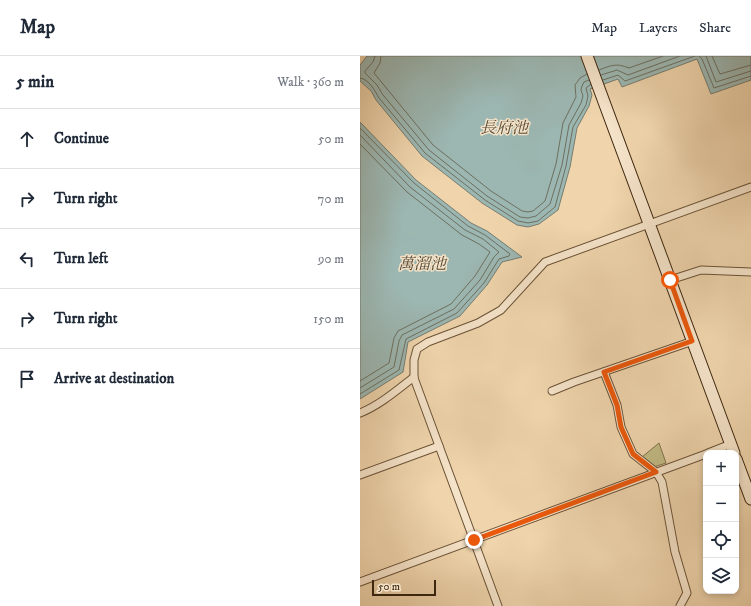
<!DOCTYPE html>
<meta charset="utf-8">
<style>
:root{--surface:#fff;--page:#f6f6f7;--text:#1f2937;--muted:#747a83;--line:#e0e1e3}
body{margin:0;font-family:"IM FELL DW Pica","Noto Serif JP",serif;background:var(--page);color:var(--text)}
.controls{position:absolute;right:12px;bottom:12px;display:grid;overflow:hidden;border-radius:8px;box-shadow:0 2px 6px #0003}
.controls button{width:36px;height:36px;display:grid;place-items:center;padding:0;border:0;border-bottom:1px solid var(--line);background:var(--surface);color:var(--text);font:20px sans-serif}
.scale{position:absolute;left:12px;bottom:10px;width:64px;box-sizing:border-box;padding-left:4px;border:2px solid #3e270f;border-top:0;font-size:11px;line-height:14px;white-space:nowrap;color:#3e270f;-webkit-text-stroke:3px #f5e3c9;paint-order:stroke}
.stop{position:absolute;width:12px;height:12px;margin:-9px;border:3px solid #ea580c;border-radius:50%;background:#fff}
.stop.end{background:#ea580c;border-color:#fff;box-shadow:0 1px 4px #0008}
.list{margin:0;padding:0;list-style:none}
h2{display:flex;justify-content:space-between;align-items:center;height:52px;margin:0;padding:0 16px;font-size:17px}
h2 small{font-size:13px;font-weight:400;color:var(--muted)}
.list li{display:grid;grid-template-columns:26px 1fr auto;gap:12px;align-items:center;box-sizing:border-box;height:60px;padding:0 16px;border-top:1px solid var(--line)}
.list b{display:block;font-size:15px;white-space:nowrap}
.list em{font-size:13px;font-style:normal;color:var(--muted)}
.icon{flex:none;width:22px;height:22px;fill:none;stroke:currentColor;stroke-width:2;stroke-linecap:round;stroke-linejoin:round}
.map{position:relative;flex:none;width:391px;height:550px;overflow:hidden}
header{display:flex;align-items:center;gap:24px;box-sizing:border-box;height:56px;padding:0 20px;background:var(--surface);border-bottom:1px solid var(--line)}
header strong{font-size:19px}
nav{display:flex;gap:22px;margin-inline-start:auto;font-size:14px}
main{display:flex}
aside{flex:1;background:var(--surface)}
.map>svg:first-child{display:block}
.green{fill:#c1ba84;stroke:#80704a}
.water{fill:#9cb7b2;stroke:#767d71}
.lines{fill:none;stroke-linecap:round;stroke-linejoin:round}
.shore{stroke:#6d6f60;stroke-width:1}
.street-casing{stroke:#6a5236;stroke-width:9}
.secondary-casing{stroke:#3e270f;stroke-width:13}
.street{stroke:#f5e3c9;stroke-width:7}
.secondary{stroke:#f5e3c9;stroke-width:11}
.route{stroke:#ea580c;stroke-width:5}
.labels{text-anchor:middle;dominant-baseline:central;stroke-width:3;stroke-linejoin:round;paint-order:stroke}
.water-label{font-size:16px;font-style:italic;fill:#564b38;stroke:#f5e3c9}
</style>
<header>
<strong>Map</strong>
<nav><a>Map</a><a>Layers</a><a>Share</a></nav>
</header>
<main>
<aside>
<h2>5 min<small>Walk · 360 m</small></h2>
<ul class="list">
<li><svg class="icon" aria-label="ahead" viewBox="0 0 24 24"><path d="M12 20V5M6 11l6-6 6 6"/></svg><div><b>Continue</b></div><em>50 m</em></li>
<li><svg class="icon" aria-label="right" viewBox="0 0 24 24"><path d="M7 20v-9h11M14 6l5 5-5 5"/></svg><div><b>Turn right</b></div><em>70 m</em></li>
<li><svg class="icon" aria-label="left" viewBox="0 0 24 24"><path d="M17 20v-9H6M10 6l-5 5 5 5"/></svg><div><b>Turn left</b></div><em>90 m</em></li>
<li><svg class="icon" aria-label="right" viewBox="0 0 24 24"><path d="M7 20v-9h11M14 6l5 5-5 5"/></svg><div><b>Turn right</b></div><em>150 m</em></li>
<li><svg class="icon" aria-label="arrive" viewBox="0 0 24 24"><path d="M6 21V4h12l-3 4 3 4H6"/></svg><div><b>Arrive at destination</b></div></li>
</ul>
</aside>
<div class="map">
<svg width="391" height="550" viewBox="0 0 391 550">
<rect width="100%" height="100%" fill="#efd4ac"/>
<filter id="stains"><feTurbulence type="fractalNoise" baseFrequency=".005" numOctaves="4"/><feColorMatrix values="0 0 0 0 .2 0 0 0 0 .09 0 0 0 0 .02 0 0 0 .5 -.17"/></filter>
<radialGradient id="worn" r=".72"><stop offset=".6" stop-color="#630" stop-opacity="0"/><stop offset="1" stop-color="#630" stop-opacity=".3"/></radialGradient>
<!-- green -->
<path class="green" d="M299 387 306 407 294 411 282 401Z"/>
<!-- water -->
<g class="water">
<path d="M7 0H391V24L351 38 337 3 262 31 258 23 230 33 232 39 229 50 217 72 210 111 198 154 179 168 168 171 157 169 122 147 62 100 16 44 11 35 0 25V9Z"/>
<path d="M0 66 56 124 111 167 127 175 162 201 142 206 127 229 100 260 48 286 43 316 0 343Z"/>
</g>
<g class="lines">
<!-- shore -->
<g class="shore">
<path d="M15 0 13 6 5 15V17L17 29 23 39 69 94 127 140 160 161 168 162 176 160 190 148 202 109 209 69 221 47 223 40 221 34 222 30 224 26 229 24"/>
<path d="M21 0 20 7 14 17 73 89 131 135 162 155 168 156 173 155 185 145 196 108 203 67 216 41 215 29 220 22 227 18"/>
<path d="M339 0 342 3 354 32 391 20"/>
<path d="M346 0 356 26 391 15"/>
<path d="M352 0 360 18 391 9"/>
<path d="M239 14C252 9 256 7 269 12L303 0"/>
<path d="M241 19 257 14 268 19 320 0"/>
<path d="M0 22C9 23 15 35 19 42L65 97 125 144 158 165 168 167 178 165 195 151 206 110 213 71 226 49 228 40 226 32 231 28"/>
<path d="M243 24 258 19 265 25 335 0"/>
<path d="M0 72 54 127 108 170 125 179 150 198 149 200 139 203 124 227 97 257 46 283 39 314 0 338"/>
<path d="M0 79 50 131 105 174 123 183 139 196 134 201 120 224 94 253 42 279 39 285 34 311 0 332"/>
<path d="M0 88 47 136 102 179 119 188 130 196 115 220 91 248 38 275 34 282 29 307 0 325"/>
</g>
<defs>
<g id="street">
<path d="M310 224 341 214 391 216"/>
<path d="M244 316 257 349 261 371 273 398 296 416 302 426 315 496 327 537 320 550"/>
<path d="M192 335 214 326 333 285"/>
<path d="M0 357C20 349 37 334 54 321"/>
<path d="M348 397 371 388"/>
<path d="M0 419 79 390"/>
<path d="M0 526 346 398"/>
<path d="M138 550 54 322V304L57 293 68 286 118 267 141 254 185 206 391 131"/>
</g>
<g id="secondary">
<path d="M227 0 374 397"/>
<path d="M376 403 391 443"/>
</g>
</defs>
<!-- street casing -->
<use href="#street" class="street-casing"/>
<!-- secondary casing -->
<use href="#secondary" class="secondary-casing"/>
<!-- street -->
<use href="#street" class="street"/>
<!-- secondary -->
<use href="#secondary" class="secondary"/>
</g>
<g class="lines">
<!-- route -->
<path class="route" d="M114 484 296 416 273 398 261 371 257 349 244 316 332 285 310 224"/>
</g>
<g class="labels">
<!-- water labels -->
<g class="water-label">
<text x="144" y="72">長府池</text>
<text x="62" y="208">萬溜池</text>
</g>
</g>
<rect width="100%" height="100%" filter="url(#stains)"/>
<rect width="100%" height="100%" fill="url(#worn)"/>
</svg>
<div class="controls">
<button>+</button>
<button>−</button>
<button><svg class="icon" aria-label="locate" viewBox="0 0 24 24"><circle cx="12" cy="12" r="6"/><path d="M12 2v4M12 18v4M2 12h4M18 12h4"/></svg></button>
<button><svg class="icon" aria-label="layers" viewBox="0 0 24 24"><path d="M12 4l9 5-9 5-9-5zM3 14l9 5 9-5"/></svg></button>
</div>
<div class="scale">50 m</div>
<div class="stop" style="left:310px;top:224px"></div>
<div class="stop end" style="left:114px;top:484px"></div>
</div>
</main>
